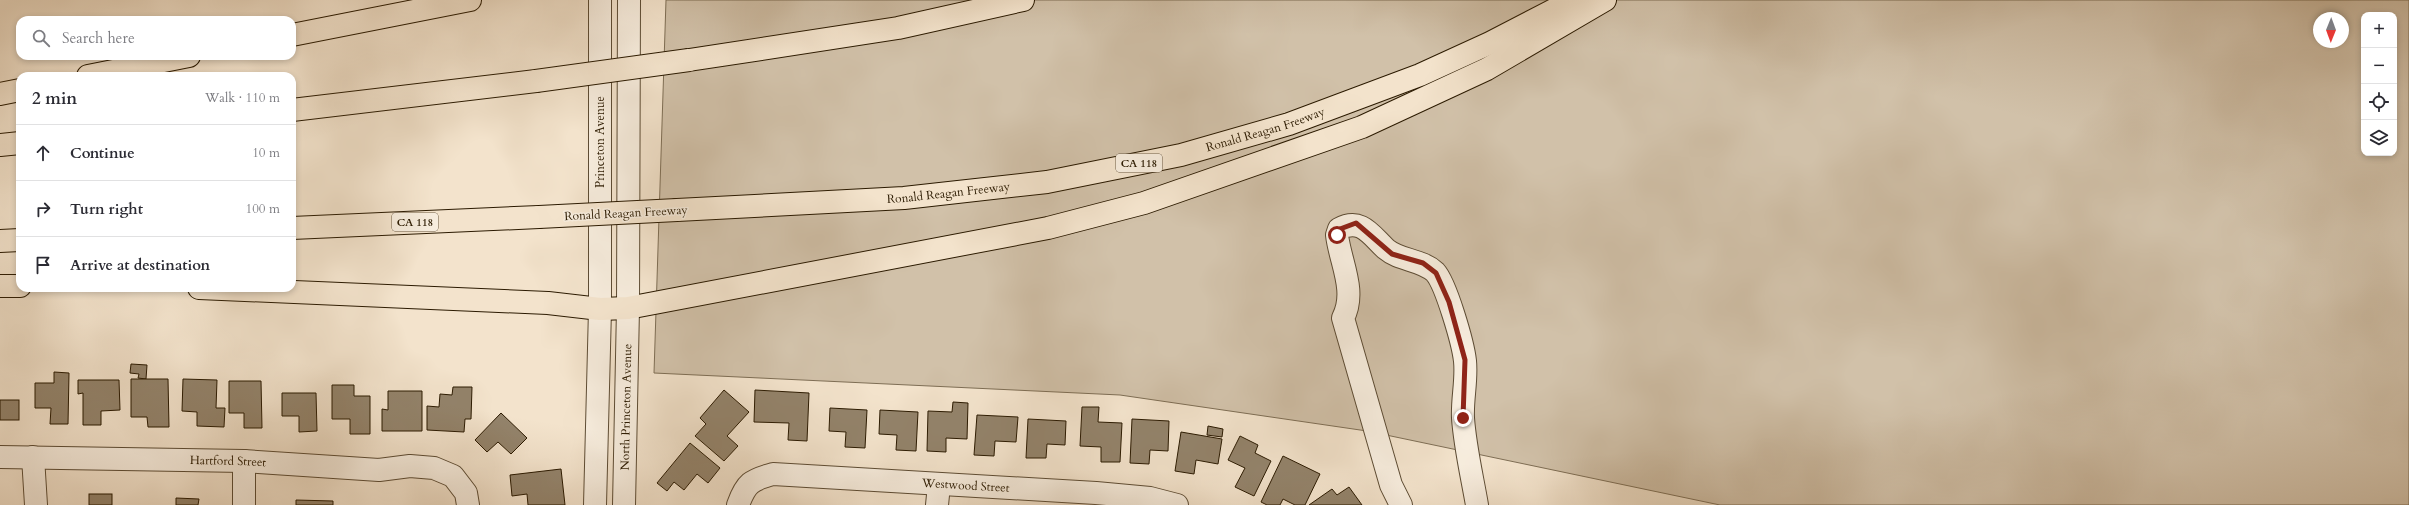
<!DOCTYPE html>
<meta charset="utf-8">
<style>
:root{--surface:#fff;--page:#f7f7f7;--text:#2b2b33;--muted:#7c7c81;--line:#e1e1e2}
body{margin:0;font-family:Cardo,serif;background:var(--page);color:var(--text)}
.controls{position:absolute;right:12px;top:12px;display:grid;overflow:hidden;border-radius:8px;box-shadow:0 2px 6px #0003}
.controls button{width:36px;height:36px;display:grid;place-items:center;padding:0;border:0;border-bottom:1px solid var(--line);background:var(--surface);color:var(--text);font:20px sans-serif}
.compass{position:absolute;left:2313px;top:12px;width:36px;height:36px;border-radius:50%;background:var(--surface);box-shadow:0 2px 6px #0003;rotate:181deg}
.stop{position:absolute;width:12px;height:12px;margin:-9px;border:3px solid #8f2418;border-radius:50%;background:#fff}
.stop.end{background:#8f2418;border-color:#fff;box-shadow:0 1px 4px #0008}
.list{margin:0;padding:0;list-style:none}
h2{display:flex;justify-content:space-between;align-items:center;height:52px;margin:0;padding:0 16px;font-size:17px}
h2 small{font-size:13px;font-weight:400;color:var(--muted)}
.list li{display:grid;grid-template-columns:26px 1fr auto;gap:12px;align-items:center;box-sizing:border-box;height:56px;padding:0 16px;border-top:1px solid var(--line)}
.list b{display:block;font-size:15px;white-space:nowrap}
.list em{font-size:13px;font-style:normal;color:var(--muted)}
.icon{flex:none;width:22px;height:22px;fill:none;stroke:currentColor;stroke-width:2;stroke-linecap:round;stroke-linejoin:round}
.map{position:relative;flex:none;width:2409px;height:505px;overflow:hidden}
.search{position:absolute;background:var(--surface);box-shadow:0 2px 6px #0003;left:16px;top:16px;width:280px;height:44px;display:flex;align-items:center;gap:10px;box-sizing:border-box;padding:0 14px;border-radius:12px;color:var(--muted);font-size:15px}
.panel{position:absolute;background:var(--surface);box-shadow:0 2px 6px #0003;left:16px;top:72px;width:280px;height:220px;border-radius:12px}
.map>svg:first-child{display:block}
.green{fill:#d1c1a9;stroke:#7e6e55;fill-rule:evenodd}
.building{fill:#93836b;stroke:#2b1a01}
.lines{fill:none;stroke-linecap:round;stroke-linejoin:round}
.minor-casing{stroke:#5d4c34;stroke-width:24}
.highway-casing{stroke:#2b1a01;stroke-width:24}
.minor{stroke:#f7edde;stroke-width:22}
.highway{stroke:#f3e3cc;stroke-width:22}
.highway-bridge-casing{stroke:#2b1a01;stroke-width:24;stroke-linecap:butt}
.highway-bridge{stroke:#f3e3cc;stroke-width:22}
.route{stroke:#8f2418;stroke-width:5}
.labels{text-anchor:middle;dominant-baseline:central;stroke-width:3;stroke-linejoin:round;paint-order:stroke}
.shield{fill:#f7edde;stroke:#685943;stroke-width:1}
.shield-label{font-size:11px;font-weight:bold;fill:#2b1a01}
.street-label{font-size:12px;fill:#2b1a01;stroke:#f7edde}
</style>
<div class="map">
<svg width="2409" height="505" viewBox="0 0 2409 505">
<rect width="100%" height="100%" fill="#f3e3cc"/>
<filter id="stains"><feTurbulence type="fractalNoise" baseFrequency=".005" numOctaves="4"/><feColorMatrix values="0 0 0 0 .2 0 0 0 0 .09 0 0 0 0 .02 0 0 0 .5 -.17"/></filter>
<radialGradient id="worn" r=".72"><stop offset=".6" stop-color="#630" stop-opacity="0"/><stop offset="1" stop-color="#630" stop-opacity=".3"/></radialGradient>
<!-- green -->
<path class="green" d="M666 0H2409V505H1720L1367 431 1120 395 654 373ZM2364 15H2394V153H2364ZM2319 18H2343V42H2319Z"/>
<!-- building -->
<g class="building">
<path d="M131 364 147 365 146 379 138 378 139 374 130 373Z"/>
<path d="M54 372 69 373 68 424H50L51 408H35V383H54Z"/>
<path d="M131 379H168L169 427H148L147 417H131Z"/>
<path d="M183 379 217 380 216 408H225L224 427 197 426V412L182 411Z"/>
<path d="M78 380H119L120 410 101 411V425H83V393L78 394Z"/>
<path d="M229 381H261L262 428H244V413H229Z"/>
<path d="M332 385H354V396H370V434H350V419H332Z"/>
<path d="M453 387H472L471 419H465L464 432 427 430V406L439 407 440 394 452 395Z"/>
<path d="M724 390 749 412 727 436 738 446 724 461 695 436 706 424 700 418Z"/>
<path d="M755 390 809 393 807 441 788 440 789 423 754 422Z"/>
<path d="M388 391H422V431H382V409L388 410Z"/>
<path d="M282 393H316L317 431 299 432V416H282Z"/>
<rect x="0" y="400" width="19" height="20"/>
<path d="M953 402 968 403 967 439 946 438V452L927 451 928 411 952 412Z"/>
<path d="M1082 407H1099L1098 422 1122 423 1120 462H1101V447L1080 446Z"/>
<path d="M830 408 867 410 865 448 845 447 846 432 829 431Z"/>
<path d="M880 410 918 412 916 451 896 450 897 435 879 434Z"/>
<path d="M501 413 527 438 511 454 498 442 487 452 475 440Z"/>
<path d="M977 415 1018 417 1016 442 995 441 994 456 974 455Z"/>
<path d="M1028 419 1066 421 1065 445 1047 444 1046 458H1026Z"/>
<path d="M1132 419 1169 421 1168 451 1150 450 1149 464 1130 463Z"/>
<path d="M1208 426 1223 429 1222 437 1207 435Z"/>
<path d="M1181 432 1222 439 1218 464 1196 460 1194 474 1175 471Z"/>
<path d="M1240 436 1258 445 1255 453 1271 461 1254 496 1235 487 1245 468 1228 460Z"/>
<path d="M690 443 720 468 708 483 697 474 684 490 674 482 667 491 657 483Z"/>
<path d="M1283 456 1320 474 1305 505H1295L1283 499 1280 505H1267L1261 502Z"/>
<path d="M561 469 565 505H528L527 494 512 496 510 475Z"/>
<path d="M1349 487 1362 505H1309L1332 489 1337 495Z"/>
<rect x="89" y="494" width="23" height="11"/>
<path d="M176 498 199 499 198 505H176Z"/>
<path d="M296 500 333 501V505H296Z"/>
</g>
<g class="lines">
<defs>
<g id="minor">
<path id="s1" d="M0 457 244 461 379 470 410 466 434 468 453 476 466 493 468 505"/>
<path d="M33 457 36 505"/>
<path d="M244 505V461"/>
<path d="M595 505 600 309V0"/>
<path id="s2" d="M624 505 628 308 629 0"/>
<path id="s3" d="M738 505C746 483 751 480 773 474L1096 493 1150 498 1177 505"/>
<path d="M937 505 939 485"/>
<path d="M1401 505 1391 485 1343 318C1357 291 1340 262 1337 235L1339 229C1361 217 1371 235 1386 249 1400 261 1421 259 1435 272 1446 284 1463 343 1465 361 1467 380 1462 399 1463 418 1465 447 1472 476 1477 505"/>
</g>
<g id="highway">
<path d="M292 35 470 0"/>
<path d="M689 60 898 28 1023 0"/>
<path d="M88 76 189 56"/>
<path d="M0 94 20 90"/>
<path d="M292 110 536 81"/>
<path d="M0 145 20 143"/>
<path id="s4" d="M677 210 904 198 1047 182 1181 155 1289 124 1420 75 1490 43 1573 0"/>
<path d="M292 228 539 217"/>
<path d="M0 241 20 240"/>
<path d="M0 286H20"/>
<path d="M199 288 548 303 600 309 628 308 1048 228 1144 203 1362 127 1487 69 1605 0"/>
</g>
</defs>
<!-- minor casing -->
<use href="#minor" class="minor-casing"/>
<!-- highway casing -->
<use href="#highway" class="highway-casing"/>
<!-- minor -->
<use href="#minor" class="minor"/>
<!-- highway -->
<use href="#highway" class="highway"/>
<defs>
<g id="highway-bridge">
<path d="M536 81 689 60"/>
<path d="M539 217 677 210"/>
</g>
</defs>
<!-- highway-bridge casing -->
<use href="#highway-bridge" class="highway-bridge-casing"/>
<!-- highway-bridge -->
<use href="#highway-bridge" class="highway-bridge"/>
</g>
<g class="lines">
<!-- route -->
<path class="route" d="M1337 235 1340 229 1356 223 1392 254 1423 263 1436 273 1449 302 1465 360 1463 418"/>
</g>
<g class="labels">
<!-- shield labels -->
<g class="shield">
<rect x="1116" y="154" width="46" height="18" rx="3"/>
<rect x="392" y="213" width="46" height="18" rx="3"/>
</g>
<g class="shield-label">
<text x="1139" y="163">CA 118</text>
<text x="415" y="222">CA 118</text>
</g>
<!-- street labels -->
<g class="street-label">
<text stroke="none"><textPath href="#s4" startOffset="596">Ronald Reagan Freeway</textPath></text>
<text transform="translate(600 142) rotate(-90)">Princeton Avenue</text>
<text stroke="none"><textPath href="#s4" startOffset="272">Ronald Reagan Freeway</textPath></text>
<text transform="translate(626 213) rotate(-3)">Ronald Reagan Freeway</text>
<text stroke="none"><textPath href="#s2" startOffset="98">North Princeton Avenue</textPath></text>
<text stroke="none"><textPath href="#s1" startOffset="228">Hartford Street</textPath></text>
<text stroke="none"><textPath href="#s3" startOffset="243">Westwood Street</textPath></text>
</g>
</g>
<rect width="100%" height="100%" filter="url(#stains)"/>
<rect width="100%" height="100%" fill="url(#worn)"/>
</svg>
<div class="controls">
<button>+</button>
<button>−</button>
<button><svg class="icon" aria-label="locate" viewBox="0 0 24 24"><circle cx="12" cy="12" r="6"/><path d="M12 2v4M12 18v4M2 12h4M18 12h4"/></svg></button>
<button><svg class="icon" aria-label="layers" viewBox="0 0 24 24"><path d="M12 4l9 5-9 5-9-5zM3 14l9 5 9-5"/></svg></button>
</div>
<svg class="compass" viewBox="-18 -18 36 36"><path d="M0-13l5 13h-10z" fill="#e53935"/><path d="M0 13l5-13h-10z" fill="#7c7c81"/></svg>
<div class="stop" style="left:1337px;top:235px"></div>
<div class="stop end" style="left:1463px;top:418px"></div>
<div class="search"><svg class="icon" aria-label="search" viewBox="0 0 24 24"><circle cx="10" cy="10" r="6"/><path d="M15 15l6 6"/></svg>Search here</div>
<section class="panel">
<h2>2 min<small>Walk · 110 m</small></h2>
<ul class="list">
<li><svg class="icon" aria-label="ahead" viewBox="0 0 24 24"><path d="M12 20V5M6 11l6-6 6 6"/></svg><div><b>Continue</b></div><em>10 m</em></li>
<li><svg class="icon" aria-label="right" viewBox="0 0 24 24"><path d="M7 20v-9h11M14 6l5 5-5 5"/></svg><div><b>Turn right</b></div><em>100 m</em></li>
<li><svg class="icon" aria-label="arrive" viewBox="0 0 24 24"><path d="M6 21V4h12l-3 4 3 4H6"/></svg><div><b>Arrive at destination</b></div></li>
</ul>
</section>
</div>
